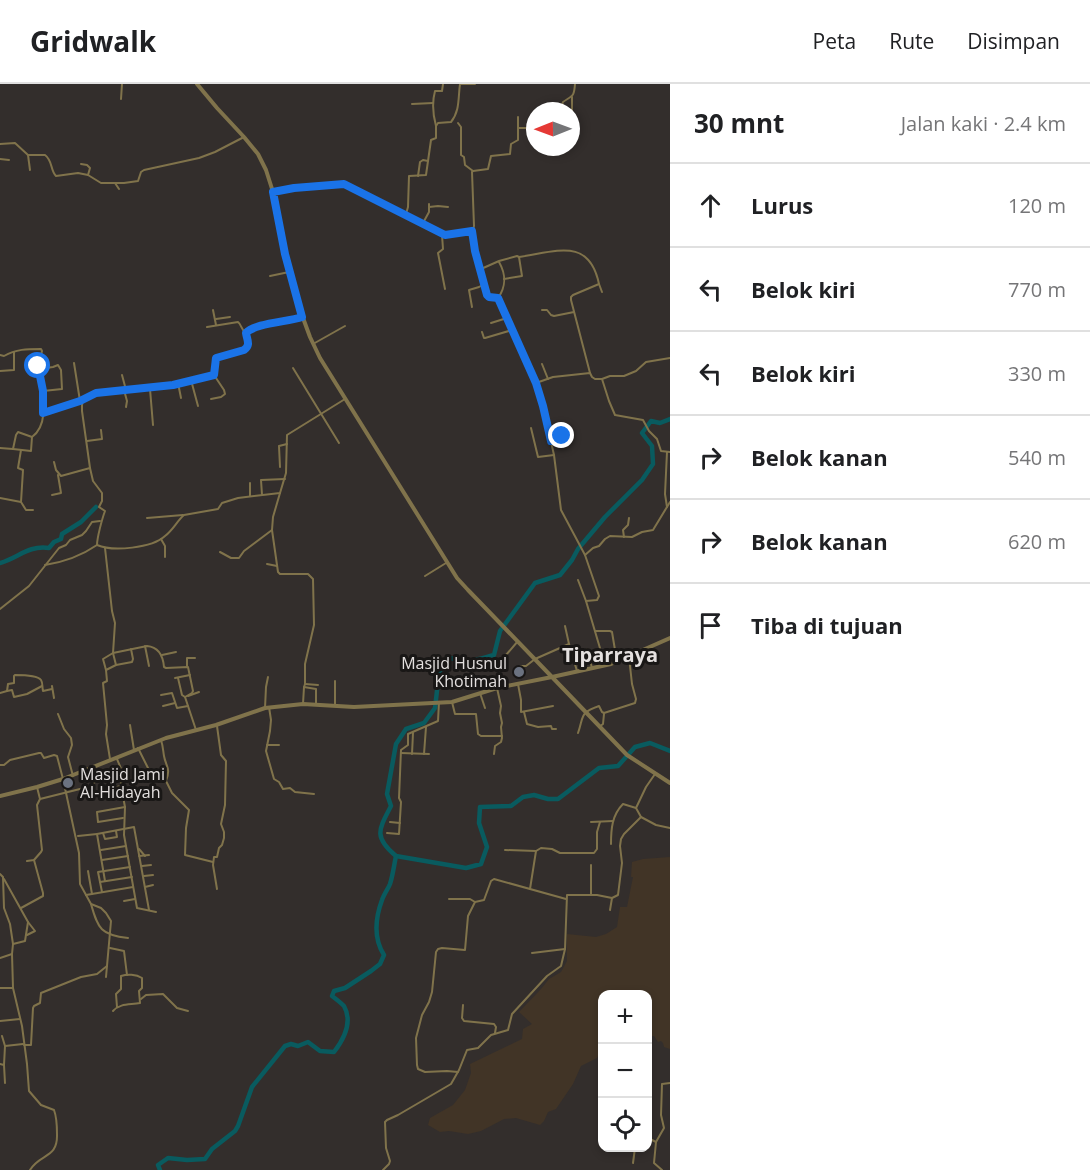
<!DOCTYPE html>
<html lang="id">
<meta charset="utf-8">
<style>
:root{--surface:#fff;--page:#f6f6f6;--text:#202124;--muted:#757577;--line:#e0e0e0}
body{margin:0;font-family:"Open Sans",sans-serif;background:var(--page);color:var(--text)}
.controls{position:absolute;right:18px;bottom:18px;display:grid;overflow:hidden;border-radius:12px;box-shadow:0 3px 9px #0003}
.controls button{width:54px;height:54px;display:grid;place-items:center;padding:0;border:0;border-bottom:2px solid var(--line);background:var(--surface);color:var(--text);font:30px sans-serif}
.compass{position:absolute;left:526px;top:18px;width:54px;height:54px;border-radius:50%;background:var(--surface);box-shadow:0 3px 9px #0003;rotate:269deg}
.stop{position:absolute;width:18px;height:18px;margin:-14px;border:4px solid #1a73e8;border-radius:50%;background:#fff}
.stop.end{background:#1a73e8;border-color:#fff;box-shadow:0 2px 6px #0008}
.list{margin:0;padding:0;list-style:none}
h2{display:flex;justify-content:space-between;align-items:center;height:78px;margin:0;padding:0 24px;font-size:26px}
h2 small{font-size:20px;font-weight:400;color:var(--muted)}
.list li{display:grid;grid-template-columns:39px 1fr auto;gap:18px;align-items:center;box-sizing:border-box;height:84px;padding:0 24px;border-top:2px solid var(--line)}
.list b{display:block;font-size:22px;white-space:nowrap}
.list em{font-size:20px;font-style:normal;color:var(--muted)}
.icon{flex:none;width:33px;height:33px;fill:none;stroke:currentColor;stroke-width:2;stroke-linecap:round;stroke-linejoin:round}
.map{position:relative;flex:none;width:670px;height:1086px;overflow:hidden}
header{display:flex;align-items:center;gap:36px;box-sizing:border-box;height:84px;padding:0 30px;background:var(--surface);border-bottom:2px solid var(--line)}
header strong{font-size:28px}
nav{display:flex;gap:33px;margin-inline-start:auto;font-size:21px}
main{display:flex}
aside{flex:1;background:var(--surface)}
.map>svg:first-child{display:block}
.industrial{fill:#413426}
.lines{fill:none;stroke-linecap:round;stroke-linejoin:round}
.river{stroke:#095b5f;stroke-width:4.5}
.minor{stroke:#80734b;stroke-width:2}
.tertiary{stroke:#80734b;stroke-width:4}
.route{stroke:#1a73e8;stroke-width:8}
.worship-dot{fill:#6b7280;stroke:#191716;stroke-width:2}
.labels{text-anchor:middle;dominant-baseline:central;stroke-width:6;stroke-linejoin:round;paint-order:stroke}
.poi-label{font-size:16px;fill:#e4e0df;stroke:#191716;text-anchor:end}
.quarter-label{font-size:20px;font-weight:bold;fill:#e4e0df;stroke:#191716}
</style>
<header>
<strong>Gridwalk</strong>
<nav><a>Peta</a><a>Rute</a><a>Disimpan</a></nav>
</header>
<main>
<div class="map">
<svg width="670" height="1086" viewBox="0 0 670 1086">
<rect width="100%" height="100%" fill="#332e2c"/>
<!-- industrial -->
<path class="industrial" d="M670 773V965L664 963 663 959 661 957 658 958 654 952H650L648 955V910H602V963L597 974 581 982 573 1000 556 1025 548 1028 544 1037 540 1041 516 1034 504 1035 481 1047 468 1050 449 1047 440 1048 428 1041 430 1034 453 1021 465 1006 471 989 470 980 522 955 523 945 532 940 519 928 541 905 549 895 561 888 567 877V850L596 853 606 850 617 843 620 823H627L633 793H631L632 778 643 775Z"/>
<g class="lines">
<!-- river -->
<g class="river">
<path d="M670 335 660 339 651 337 642 349 652 362 653 380 642 396 605 433 578 465 572 476 560 491 535 499 500 547 494 571C475 576 470 579 450 574L441 584 438 598 435 624 424 639 406 645 396 660 387 710 391 722C379 745 373 753 396 772L466 784 481 780 487 763 479 739 480 723 511 722 523 713 534 711 548 715H558L599 684 618 682 635 663 650 659 670 667"/>
<path d="M0 479C18 474 28 461 49 464L54 458 61 455 62 450 81 438 96 423"/>
<path d="M160 1086 158 1081 168 1074 187 1076 205 1075 212 1065 235 1047 238 1042 252 1003 285 962 291 960 298 962 308 958 320 967 334 968C344 955 353 938 344 922 341 919 336 915 332 912L334 907 345 904 371 887 380 880 384 871C374 855 375 835 382 816 384 810 388 805 390 800 393 791 394 781 396 772"/>
</g>
<!-- minor -->
<g class="minor">
<path d="M121 15 122 0"/>
<path d="M412 20 433 19"/>
<path d="M560 27 563 18C573 11 574 13 575 0"/>
<path d="M572 27V13"/>
<path d="M518 33V56L511 60 510 70 491 72 488 85 473 87 472 88 474 142C469 156 482 195 487 211L489 213 498 214 536 299 542 317 554 371 561 426 585 471 599 512 597 516 586 517 605 581"/>
<path d="M458 39 461 43V71L464 73 465 81 473 87"/>
<path d="M436 42C433 31 432 18 435 7H442L443 0"/>
<path d="M518 44H535"/>
<path d="M0 60 15 59 28 71H45C53 77 50 86 56 92L78 89 88 91 101 99H124L138 97 141 88 144 86 199 74 215 68 244 53"/>
<path d="M28 71 30 86"/>
<path d="M0 75 9 76"/>
<path d="M81 80 87 81 90 84 88 91"/>
<path d="M418 92 420 78 423 76 428 77"/>
<path d="M115 99 119 105"/>
<path d="M273 108 339 99 344 100 406 130 408 123 409 92 426 91 431 56 436 54V42L438 39 451 38C460 27 458 14 460 0H475"/>
<path d="M429 123 438 122 448 123"/>
<path d="M406 130 445 151 472 147"/>
<path d="M423 139 429 128V120"/>
<path d="M442 151 443 165 438 169 445 205"/>
<path d="M519 173C555 168 589 152 599 200L573 211 571 213V216L590 289"/>
<path d="M481 185 499 177 517 172 519 173 522 192 504 195"/>
<path d="M270 192 289 188"/>
<path d="M599 200 602 208"/>
<path d="M498 214C506 203 506 190 499 178"/>
<path d="M472 223 469 206 479 203 484 200"/>
<path d="M213 226 216 241"/>
<path d="M542 226H547L551 231 554 232 574 228"/>
<path d="M216 235 230 233"/>
<path d="M491 239 507 234"/>
<path d="M207 243 238 238C242 241 241 246 246 249"/>
<path d="M482 248 484 254H485L512 246"/>
<path d="M313 260 345 242"/>
<path d="M0 271 4 272C16 265 27 265 41 265L42 267C41 272 39 277 38 281 38 285 41 291 41 295 43 313 49 341 32 353L31 367 13 365"/>
<path d="M74 279 80 317"/>
<path d="M542 280 548 295"/>
<path d="M293 284 339 359"/>
<path d="M39 285 53 283 58 281 61 286 62 305 43 307"/>
<path d="M0 287 14 286V268"/>
<path d="M122 291 126 306"/>
<path d="M602 295 609 317 615 331 643 336 649 347 657 355 661 367 670 368"/>
<path d="M191 296 198 322"/>
<path d="M178 299 181 314"/>
<path d="M536 299 553 293 590 289 592 293 595 295H602L610 292H624L636 287 646 278 670 274"/>
<path d="M150 305 153 341"/>
<path d="M124 306 127 317 126 323"/>
<path d="M211 315 221 313 225 310 224 306 214 291"/>
<path d="M83 316 82 321V327L90 384"/>
<path d="M43 329 80 317 96 309 173 301 214 291 216 274 244 266C251 261 247 256 246 249 255 239 288 238 302 233"/>
<path d="M531 344 538 373 554 371"/>
<path d="M87 357 102 355 101 346"/>
<path d="M551 357 561 355 559 342"/>
<path d="M0 364 13 365 16 351 18 348 32 353"/>
<path d="M21 366 18 384 23 386 21 418 26 426H33"/>
<path d="M280 383 279 362 287 360"/>
<path d="M280 409 273 433 272 446 278 488 280 490H308L313 495 314 541 305 580V600L304 603 303 620"/>
<path d="M52 411 61 409 58 391"/>
<path d="M262 411 261 396 285 395"/>
<path d="M250 412V399"/>
<path d="M0 414 21 418"/>
<path d="M667 423 665 410 667 368"/>
<path d="M147 434 183 431"/>
<path d="M624 453 623 446 628 441 629 434"/>
<path d="M161 455 165 462V473"/>
<path d="M97 461C113 468 152 464 165 452 173 446 177 437 184 431L218 425 222 419 238 414 280 409 286 389 287 351 345 315"/>
<path d="M105 464 112 527 115 539 113 569 116 581 106 586 107 597 103 599 107 641 106 650 110 675"/>
<path d="M220 468 231 474H239L244 467 272 446"/>
<path d="M585 471 593 464 599 462 605 455 610 452 632 453 642 448 653 446 670 418"/>
<path d="M267 480 277 482"/>
<path d="M45 481C64 478 81 472 97 461 97 454 102 435 105 427L99 423 102 417V409L93 397 90 384 61 392 56 386 54 378"/>
<path d="M425 492 446 479"/>
<path d="M578 496 586 517"/>
<path d="M0 525 29 502 59 464 66 461 70 456 82 451 86 447 92 438 100 437"/>
<path d="M565 542 569 560"/>
<path d="M595 547H610L612 548 617 578"/>
<path d="M145 562 149 582"/>
<path d="M587 565 592 584"/>
<path d="M570 566 577 564"/>
<path d="M162 571 176 568"/>
<path d="M506 571 518 557"/>
<path d="M535 575 569 560 577 587"/>
<path d="M116 581 132 578 133 575 131 565"/>
<path d="M187 582V574H195"/>
<path d="M520 582H526L535 575"/>
<path d="M106 586 103 575 113 569 147 562C158 563 163 571 164 583L166 584 188 583 193 607 192 609 185 613"/>
<path d="M175 594 190 591"/>
<path d="M178 594 182 611 185 613 196 646"/>
<path d="M305 600 318 601"/>
<path d="M518 600 521 616V628L553 622"/>
<path d="M52 602 54 614"/>
<path d="M304 603 316 605V621"/>
<path d="M7 607 12 606 14 613 27 610 42 602"/>
<path d="M0 609 7 607 8 600 14 599V592L15 591C21 591 37 591 41 596 43 599 42 603 43 607L52 605"/>
<path d="M480 609 485 624"/>
<path d="M161 611 172 609 177 624 188 622"/>
<path d="M188 612 199 608"/>
<path d="M452 618 455 630H476L478 650 481 652H502"/>
<path d="M163 622 175 619"/>
<path d="M335 622V597"/>
<path d="M269 623 271 636 270 647 266 667 274 695 279 698 283 705 290 704 295 708 314 710"/>
<path d="M265 624 266 603 268 593"/>
<path d="M524 628 527 640 538 643 551 642 552 645H556"/>
<path d="M58 630 64 645 71 654 72 661 68 673 73 692"/>
<path d="M130 641 134 666"/>
<path d="M217 642 221 671 226 677 225 721 221 740 224 748V754L222 761 219 764 217 773H214L213 781 217 805"/>
<path d="M599 643 603 640 604 630"/>
<path d="M578 649C584 632 579 629 599 622L602 628 604 629 635 619 636 615 632 600 629 573"/>
<path d="M161 656C163 662 163 666 164 672 166 683 171 684 166 697"/>
<path d="M267 661H279"/>
<path d="M138 664 152 692 166 697 172 709 189 726 186 744 185 771 213 778"/>
<path d="M401 669 429 670"/>
<path d="M412 670 413 649"/>
<path d="M424 670 426 643"/>
<path d="M494 670 495 662 501 658 502 654 501 643 502 639 500 629 501 622 497 604"/>
<path d="M117 675 122 687 121 702 125 723 124 751 137 824 156 828"/>
<path d="M0 681H4L10 676 39 669H41L44 674 54 671 57 672 63 695 79 769 80 800 91 820 101 824 106 829 111 837 106 893"/>
<path d="M113 704 121 702"/>
<path d="M115 714 123 712"/>
<path d="M40 715 92 702 94 700 91 685"/>
<path d="M641 733 636 724 646 703 655 690"/>
<path d="M641 733 656 741 670 744"/>
<path d="M123 734 98 738 97 728 125 723"/>
<path d="M390 738 400 739"/>
<path d="M591 738 613 737"/>
<path d="M103 749 105 755 117 753 116 747"/>
<path d="M387 749 399 750 401 718 399 714 401 666 408 661V650L438 637 439 618"/>
<path d="M78 752 97 750"/>
<path d="M611 760C611 745 612 731 623 720L636 724"/>
<path d="M139 765 145 772"/>
<path d="M101 766 126 762"/>
<path d="M505 766 536 767 541 764 552 765 560 769H594L597 765V748L600 738"/>
<path d="M139 772 149 771"/>
<path d="M102 776 128 772"/>
<path d="M27 777 34 776 41 768 42 766 37 721 40 715 37 703"/>
<path d="M142 782 151 781"/>
<path d="M88 787 92 810"/>
<path d="M0 790 3 793 4 824 10 840 13 860 12 870 13 904 22 942 27 980 29 1007 41 1021 54 1026C57 1034 57 1042 57 1050 58 1075 40 1069 30 1086"/>
<path d="M144 792 153 791"/>
<path d="M4 795 28 838 25 857 13 860"/>
<path d="M105 797 97 750 134 743 149 826"/>
<path d="M100 798 132 793"/>
<path d="M145 803 153 801"/>
<path d="M530 805 536 767"/>
<path d="M102 808 98 788 130 783"/>
<path d="M86 811 133 803"/>
<path d="M591 811V781"/>
<path d="M449 815H470L475 818 468 832 465 866 442 864 438 865 436 868 432 908 429 918 422 931 416 954 417 981 418 985 425 988 447 987 458 988"/>
<path d="M124 817 135 815"/>
<path d="M475 818 484 816 491 797 494 795 566 815"/>
<path d="M91 820C98 845 101 851 128 854"/>
<path d="M21 824 43 812V809L34 776"/>
<path d="M610 826 612 814"/>
<path d="M27 851 35 847 28 838"/>
<path d="M110 864 124 867 127 891"/>
<path d="M532 869 565 865"/>
<path d="M0 874 12 870"/>
<path d="M0 904H12"/>
<path d="M141 915 146 911 163 910 177 924 188 927"/>
<path d="M463 921 462 934 464 937 494 940 496 943 495 949"/>
<path d="M113 927C120 919 130 921 140 919L139 907 142 904V894C136 890 127 890 121 892V905L116 910 117 923"/>
<path d="M0 937 20 935"/>
<path d="M24 961H31L33 924 34 922 40 919 41 909 81 893 97 890 107 882"/>
<path d="M5 962 23 960"/>
<path d="M0 980 4 981 5 962 2 952"/>
<path d="M4 981 5 999"/>
<path d="M648 1052 650 1055 656 1058"/>
<path d="M633 1079 635 1064"/>
<path d="M383 1086 389 1080 390 1077 386 1064 385 1038 387 1036 398 1031 451 1000 459 986 467 966 478 964 491 951 508 946 512 930 547 892 561 882 565 865 567 811H597L612 814 618 811 622 779 620 762 621 755 624 750 641 733"/>
<path d="M662 1086 654 1079 656 1058 664 1044 661 1031 662 1000 670 999"/>
</g>
<!-- tertiary -->
<g class="tertiary">
<path d="M197 0 217 24 244 53 258 70 266 86 273 108 289 188 299 223 310 253 320 274 457 494 468 506 552 593 611 580 670 554"/>
<path d="M0 712 37 703 63 695 166 654 216 641 265 624 303 620 354 623 452 618 497 604 552 593 627 671 670 699"/>
</g>
</g>
<g class="lines">
<!-- route -->
<path class="route" d="M38 282 43 307V329L80 317 96 309 173 301 214 291 216 274 244 266C251 261 247 256 246 249 255 239 288 238 302 233L285 170 273 108 294 104 344 100 445 151 472 147 475 167 487 211 489 213 498 214 536 299 543 322 551 357 560 355 562 352"/>
</g>
<!-- markers -->
<g class="worship-dot">
<circle cx="519" cy="588" r="6"/>
<circle cx="68" cy="699" r="6"/>
</g>
<g class="labels">
<!-- poi labels -->
<g class="poi-label">
<text x="507" y="579">Masjid Husnul<tspan x="507" dy="18">Khotimah</tspan></text>
<text x="80" y="690" text-anchor="start">Masjid Jami<tspan x="80" dy="18">Al-Hidayah</tspan></text>
</g>
<!-- quarter labels -->
<g class="quarter-label">
<text x="610" y="570">Tiparraya</text>
</g>
</g>
</svg>
<div class="controls">
<button>+</button>
<button>−</button>
<button><svg class="icon" aria-label="locate" viewBox="0 0 24 24"><circle cx="12" cy="12" r="6"/><path d="M12 2v4M12 18v4M2 12h4M18 12h4"/></svg></button>
</div>
<svg class="compass" viewBox="-18 -18 36 36"><path d="M0-13l5 13h-10z" fill="#e53935"/><path d="M0 13l5-13h-10z" fill="#757577"/></svg>
<div class="stop" style="left:38px;top:282px"></div>
<div class="stop end" style="left:562px;top:352px"></div>
</div>
<aside>
<h2>30 mnt<small>Jalan kaki · 2.4 km</small></h2>
<ul class="list">
<li><svg class="icon" aria-label="ahead" viewBox="0 0 24 24"><path d="M12 20V5M6 11l6-6 6 6"/></svg><div><b>Lurus</b></div><em>120 m</em></li>
<li><svg class="icon" aria-label="left" viewBox="0 0 24 24"><path d="M17 20v-9H6M10 6l-5 5 5 5"/></svg><div><b>Belok kiri</b></div><em>770 m</em></li>
<li><svg class="icon" aria-label="left" viewBox="0 0 24 24"><path d="M17 20v-9H6M10 6l-5 5 5 5"/></svg><div><b>Belok kiri</b></div><em>330 m</em></li>
<li><svg class="icon" aria-label="right" viewBox="0 0 24 24"><path d="M7 20v-9h11M14 6l5 5-5 5"/></svg><div><b>Belok kanan</b></div><em>540 m</em></li>
<li><svg class="icon" aria-label="right" viewBox="0 0 24 24"><path d="M7 20v-9h11M14 6l5 5-5 5"/></svg><div><b>Belok kanan</b></div><em>620 m</em></li>
<li><svg class="icon" aria-label="arrive" viewBox="0 0 24 24"><path d="M6 21V4h12l-3 4 3 4H6"/></svg><div><b>Tiba di tujuan</b></div></li>
</ul>
</aside>
</main>
